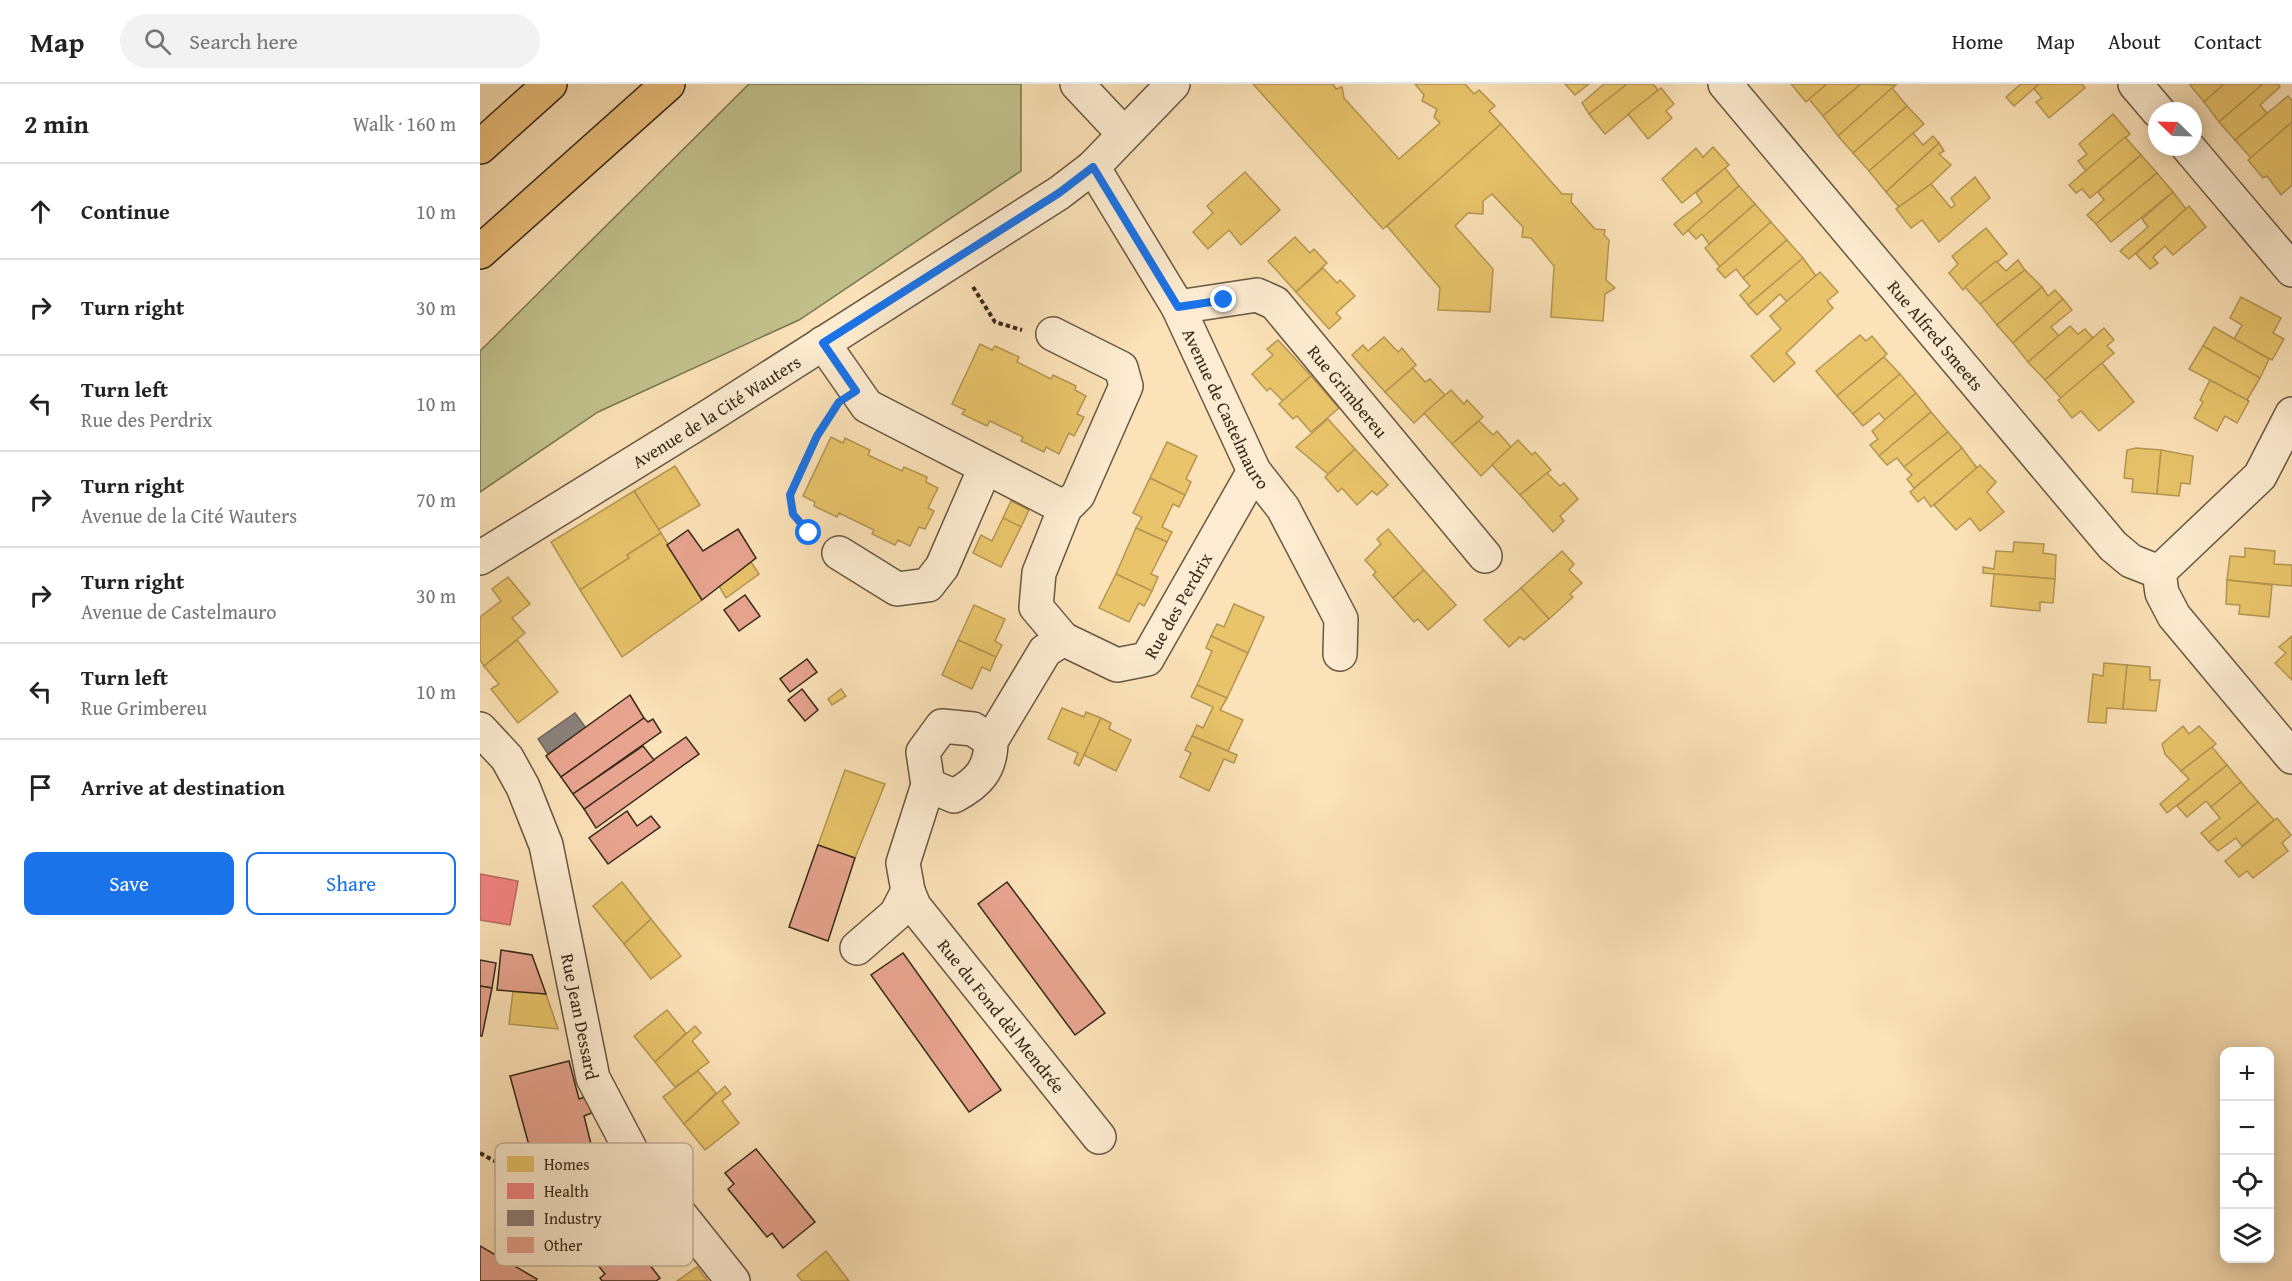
<!DOCTYPE html>
<meta charset="utf-8">
<style>
:root{--surface:#fff;--page:#f2f2f2;--text:#222;--muted:#767676;--line:#e0e0e0;--accent:#1a73e8}
body{margin:0;font-family:"Gentium Book Plus",serif;background:var(--page);color:var(--text)}
.controls{position:absolute;right:18px;bottom:18px;display:grid;overflow:hidden;border-radius:12px;box-shadow:0 3px 15px #0003}
.controls button{width:54px;height:54px;display:grid;place-items:center;padding:0;border:0;border-bottom:2px solid var(--line);background:var(--surface);color:var(--text);font:30px sans-serif}
.compass{position:absolute;left:1668px;top:18px;width:54px;height:54px;border-radius:50%;background:var(--surface);box-shadow:0 3px 15px #0003;rotate:293deg}
.stop{position:absolute;width:18px;height:18px;margin:-14px;border:4px solid #1a73e8;border-radius:50%;background:#fff}
.stop.end{background:#1a73e8;border-color:#fff;box-shadow:0 2px 6px #0008}
.list{margin:0;padding:0;list-style:none}
h2{display:flex;justify-content:space-between;align-items:center;height:78px;margin:0;padding:0 24px;font-size:26px}
h2 small{font-size:20px;font-weight:400;color:var(--muted)}
.list li{display:grid;grid-template-columns:39px 1fr auto;gap:18px;align-items:center;box-sizing:border-box;height:96px;padding:0 24px;border-top:2px solid var(--line)}
.list b{display:block;font-size:22px;white-space:nowrap}
.list p{margin:0;font-size:20px;white-space:nowrap;color:var(--muted)}
.list em{font-size:20px;font-style:normal;color:var(--muted)}
.actions{display:flex;gap:12px;padding:18px 24px}
.actions a{flex:1;padding:14px 0;border:2px solid var(--accent);border-radius:12px;text-align:center;font-size:21px;color:var(--accent)}
.actions .main{background:var(--accent);color:#fff}
.icon{flex:none;width:33px;height:33px;fill:none;stroke:currentColor;stroke-width:2;stroke-linecap:round;stroke-linejoin:round}
.map{position:relative;flex:none;width:1812px;height:1197px;overflow:hidden}
header{display:flex;align-items:center;gap:36px;box-sizing:border-box;height:84px;padding:0 30px;background:var(--surface);border-bottom:2px solid var(--line)}
header strong{font-size:28px}
nav{display:flex;gap:33px;margin-inline-start:auto;font-size:21px}
.search{width:420px;height:54px;background:var(--page);display:flex;align-items:center;gap:15px;box-sizing:border-box;padding:0 21px;border-radius:33px;color:var(--muted);font-size:22px}
main{display:flex}
aside{flex:1;background:var(--surface)}
.map>svg:first-child{display:block}
.green{fill:#c2c28d;stroke:#7c7654;stroke-width:1.5}
.homes{fill:#e9c46a;stroke:#b49652;stroke-width:1.5}
.health{fill:#f28482;stroke:#ba6963;stroke-width:1.5}
.industry{fill:#8a817c;stroke:#71675f;stroke-width:1.5}
.building{fill:#e8a48f;stroke:#37291a;stroke-width:1.5}
.lines{fill:none;stroke-linecap:round;stroke-linejoin:round}
.minor-casing{stroke:#685742;stroke-width:36}
.motorway-casing{stroke:#37291a;stroke-width:36}
.path{stroke:#37291a;stroke-width:4;stroke-dasharray:4.5 3;stroke-linecap:butt}
.minor{stroke:#fdecd1;stroke-width:33}
.motorway{stroke:#eec17c;stroke-width:33}
.route{stroke:#1a73e8;stroke-width:8}
.labels{text-anchor:middle;dominant-baseline:central;stroke-width:6;stroke-linejoin:round;paint-order:stroke}
.street-label{font-size:18px;fill:#37291a;stroke:#fdecd1}
.key{fill:#fdecd1;stroke:#c2b29a;stroke-width:1.5}
.key-label{font-size:16px;fill:#37291a}
</style>
<header>
<strong>Map</strong>
<div class="search"><svg class="icon" aria-label="search" viewBox="0 0 24 24"><circle cx="10" cy="10" r="6"/><path d="M15 15l6 6"/></svg>Search here</div>
<nav><a>Home</a><a>Map</a><a>About</a><a>Contact</a></nav>
</header>
<main>
<aside>
<h2>2 min<small>Walk · 160 m</small></h2>
<ul class="list">
<li><svg class="icon" aria-label="ahead" viewBox="0 0 24 24"><path d="M12 20V5M6 11l6-6 6 6"/></svg><div><b>Continue</b></div><em>10 m</em></li>
<li><svg class="icon" aria-label="right" viewBox="0 0 24 24"><path d="M7 20v-9h11M14 6l5 5-5 5"/></svg><div><b>Turn right</b></div><em>30 m</em></li>
<li><svg class="icon" aria-label="left" viewBox="0 0 24 24"><path d="M17 20v-9H6M10 6l-5 5 5 5"/></svg><div><b>Turn left</b><p>Rue des Perdrix</p></div><em>10 m</em></li>
<li><svg class="icon" aria-label="right" viewBox="0 0 24 24"><path d="M7 20v-9h11M14 6l5 5-5 5"/></svg><div><b>Turn right</b><p>Avenue de la Cité Wauters</p></div><em>70 m</em></li>
<li><svg class="icon" aria-label="right" viewBox="0 0 24 24"><path d="M7 20v-9h11M14 6l5 5-5 5"/></svg><div><b>Turn right</b><p>Avenue de Castelmauro</p></div><em>30 m</em></li>
<li><svg class="icon" aria-label="left" viewBox="0 0 24 24"><path d="M17 20v-9H6M10 6l-5 5 5 5"/></svg><div><b>Turn left</b><p>Rue Grimbereu</p></div><em>10 m</em></li>
<li><svg class="icon" aria-label="arrive" viewBox="0 0 24 24"><path d="M6 21V4h12l-3 4 3 4H6"/></svg><div><b>Arrive at destination</b></div></li>
</ul>
<div class="actions"><a class="main">Save</a><a>Share</a></div>
</aside>
<div class="map">
<svg width="1812" height="1197" viewBox="0 0 1812 1197">
<rect width="100%" height="100%" fill="#fce2b8"/>
<filter id="stains"><feTurbulence type="fractalNoise" baseFrequency=".00333" numOctaves="4"/><feColorMatrix values="0 0 0 0 .2 0 0 0 0 .09 0 0 0 0 .02 0 0 0 .5 -.17"/></filter>
<radialGradient id="worn" r=".72"><stop offset=".6" stop-color="#630" stop-opacity="0"/><stop offset="1" stop-color="#630" stop-opacity=".3"/></radialGradient>
<!-- green -->
<path class="green" d="M269 0H541V87L319 236 118 328 0 408V267Z"/>
<!-- homes -->
<g class="homes">
<path d="M773 0H853L856 5 862 3 864 14 919 75 960 39 954 33 957 25 942 17 944 11 935 0H985L994 10 999 6 1015 22 1009 27 1021 40 903 145Z"/>
<path d="M1085 0H1109L1095 11Z"/>
<path d="M1147 0H1173L1178 6 1125 50 1109 30Z"/>
<path d="M1147 0 1109 30 1102 19 1124 0Z"/>
<path d="M1311 0H1347L1326 18Z"/>
<path d="M1347 0H1381L1343 32 1329 15Z"/>
<path d="M1381 0 1416 1 1358 52 1343 32Z"/>
<path d="M1541 0H1559L1534 22 1526 13Z"/>
<path d="M1559 0H1602L1605 4 1569 34 1556 18 1562 14 1554 5Z"/>
<path d="M1712 0H1744L1724 18 1710 1Z"/>
<path d="M1744 0H1783L1739 38 1724 18Z"/>
<path d="M1783 0H1798L1800 3 1780 21 1787 29 1755 56 1739 38Z"/>
<path d="M1181 4 1194 20 1186 27 1192 34 1168 55 1148 30Z"/>
<path d="M1412 4 1427 22 1373 69 1358 52Z"/>
<path d="M1808 12 1812 17V38L1771 74 1755 56Z"/>
<path d="M1427 22 1444 40 1389 87 1373 69Z"/>
<path d="M1633 30 1650 50 1606 87 1598 77 1607 70 1599 60Z"/>
<path d="M1812 38V101L1801 111 1787 92 1783 94 1768 76Z"/>
<path d="M1021 40 1082 110H1092L1091 118 1115 145 1125 146 1124 151 1129 156 1126 196 1135 204 1125 210 1123 237 1071 233 1074 182 1051 154 1042 153 1043 143 1012 110 1003 117V130L988 129 975 142 1013 185 1010 228 958 226 960 204 907 142Z"/>
<path d="M1433 49 1443 61 1453 52 1459 59 1406 108 1389 87Z"/>
<path d="M1645 53 1661 71 1610 114 1602 105 1596 109 1589 101Z"/>
<path d="M1459 59 1464 67 1459 70 1471 81 1451 100 1419 123 1406 108Z"/>
<path d="M1233 63 1249 81 1202 119 1182 95 1216 64 1223 73Z"/>
<path d="M1661 71 1677 89 1616 140 1607 131 1624 116 1618 108Z"/>
<path d="M1245 84 1259 102 1203 151 1194 140 1222 118 1216 109Z"/>
<path d="M765 88 800 126 761 161 749 146 728 165 713 148 733 129 727 122Z"/>
<path d="M1677 89 1693 108 1631 158 1616 140Z"/>
<path d="M1495 93 1510 114 1459 158 1442 136 1431 144 1416 125 1451 100 1471 124 1475 121 1471 114Z"/>
<path d="M1259 102 1275 120 1229 160 1222 150 1216 155 1208 146Z"/>
<path d="M1693 108 1706 125 1649 175 1640 167 1668 143 1662 135Z"/>
<path d="M1275 120 1291 138 1240 183 1225 164Z"/>
<path d="M1709 122 1726 143 1693 171 1685 162 1673 173 1678 179 1670 185 1656 170Z"/>
<path d="M1291 138 1307 156 1263 194 1256 185 1245 194 1237 185Z"/>
<path d="M1506 144 1527 170 1483 206 1469 189 1478 180 1472 172Z"/>
<path d="M815 153 830 169 834 165 847 179 816 208 788 177Z"/>
<path d="M1307 156 1323 174 1268 221 1260 211 1270 202 1263 194Z"/>
<path d="M1323 174 1336 192 1307 218 1300 210 1277 231 1268 221Z"/>
<path d="M1538 176 1545 186 1500 220 1485 203 1516 177 1526 187Z"/>
<path d="M843 184 857 199 860 196 875 212 856 229 861 234 849 245 816 208Z"/>
<path d="M1545 186 1562 203 1517 241 1500 220Z"/>
<path d="M1340 188 1358 208 1347 217 1353 224 1306 269 1315 279 1294 298 1271 272 1301 245 1290 232Z"/>
<path d="M1562 203 1568 212 1575 206 1583 215 1533 259 1517 241Z"/>
<path d="M1761 213 1801 234 1793 249 1804 255 1792 276 1754 255 1762 241 1750 234Z"/>
<path d="M1583 215 1592 226 1571 243 1579 252 1548 278 1533 259Z"/>
<path d="M1590 242 1598 250 1605 245 1613 254 1565 296 1548 278Z"/>
<path d="M1734 243 1789 275 1780 294 1723 262Z"/>
<path d="M1624 244 1634 256 1627 262 1634 269 1581 314 1565 296Z"/>
<path d="M1380 251 1386 257 1392 252 1407 270 1357 312 1336 287Z"/>
<path d="M904 253 918 268 922 264 936 281 905 308 872 271 883 261 888 267Z"/>
<path d="M798 256 831 292 803 317 790 304 787 307 772 290 793 271 787 265Z"/>
<path d="M500 260 512 266 515 262 539 273 537 278 571 295 573 291 596 302 595 306 606 312 597 330 604 333 594 352 589 349 579 370 566 363 564 368 541 357 543 353 510 337 507 342 482 330 485 326 472 320Z"/>
<path d="M1723 262 1780 294 1767 316 1709 285Z"/>
<path d="M1404 273 1420 290 1373 330 1357 312Z"/>
<path d="M1622 279 1654 318 1619 347 1601 327 1592 334 1578 316Z"/>
<path d="M933 284 945 298 950 295 965 311 934 339 905 308Z"/>
<path d="M1420 290 1436 309 1405 336 1399 329 1383 342 1373 330Z"/>
<path d="M831 292 859 324 831 348 817 332 813 335 799 320Z"/>
<path d="M1730 296 1769 317 1757 339 1745 332 1737 347 1714 334 1723 318 1720 316Z"/>
<path d="M971 306 984 320 987 316 1003 333 972 360 944 329Z"/>
<path d="M1436 309 1451 328 1399 372 1390 361 1398 355 1392 347Z"/>
<path d="M1451 328 1468 348 1424 383 1417 374 1407 381 1399 372Z"/>
<path d="M848 335 875 365 848 390 816 363Z"/>
<path d="M999 337 1013 351 1017 347 1031 363 1001 392 972 360Z"/>
<path d="M1468 348 1482 364 1434 404 1427 395 1432 391 1424 383Z"/>
<path d="M351 353 363 359 365 354 390 366 388 371 422 387 424 383 447 393 446 398 458 404 448 424 454 427 445 445 439 443 430 462 418 456 415 461 392 450 394 446 359 429 357 433 334 422 335 418 323 412Z"/>
<path d="M1038 356 1052 371 1055 368 1071 386 1040 411 1012 381Z"/>
<path d="M687 358 717 372 706 395 711 398 705 411 670 394Z"/>
<path d="M1482 364 1497 384 1451 423 1444 413 1438 418 1430 408Z"/>
<path d="M1656 364 1681 366 1677 410 1652 408 1653 395 1644 394 1647 366Z"/>
<path d="M875 365 908 401 897 411 892 407 877 421 862 404 858 408 845 393Z"/>
<path d="M1681 366 1713 372 1710 400 1701 399 1699 412 1677 410Z"/>
<path d="M1500 381 1516 398 1507 408 1524 428 1500 447 1490 434 1476 446 1454 421Z"/>
<path d="M195 382 220 421 178 446 154 407Z"/>
<path d="M1067 389 1080 402 1084 399 1098 415 1080 432 1084 437 1073 448 1040 411Z"/>
<path d="M670 394 705 411 699 423 693 420 682 443 692 448 687 458 656 444 662 433 653 429Z"/>
<path d="M154 407 181 449 147 471 149 474 100 506 71 458Z"/>
<path d="M531 417 549 426 541 443 523 434Z"/>
<path d="M523 434 541 443 521 483 493 469 501 451 512 457Z"/>
<path d="M656 444 687 458 671 490 678 493 672 507 636 490Z"/>
<path d="M908 445 944 486 913 514 893 491 896 488 885 476 901 460 897 455Z"/>
<path d="M181 449 222 516 142 573 100 506 149 474 147 471Z"/>
<path d="M1534 458 1564 460 1563 469 1576 471 1575 495 1503 489V483L1514 485 1516 467 1533 468Z"/>
<path d="M1765 464 1795 467 1794 480 1812 481V502L1747 496 1750 472 1765 473Z"/>
<path d="M1082 467 1094 480 1089 486 1102 499 1090 510 1093 513 1069 535 1041 504Z"/>
<path d="M271 478 279 490 246 514 239 502Z"/>
<path d="M944 486 976 521 948 546 938 535 934 538 913 514Z"/>
<path d="M636 490 672 507 664 522 659 519 649 538 619 524Z"/>
<path d="M1514 490 1575 495 1573 519 1560 518V527L1511 522Z"/>
<path d="M28 493 50 520 32 534 45 549 4 582 0 576V533L21 517 12 505Z"/>
<path d="M1747 496 1792 501 1789 533 1759 530 1760 521 1746 520Z"/>
<path d="M1041 504 1069 535 1044 556 1040 553 1029 563 1004 536Z"/>
<path d="M754 520 784 533 768 569 731 552 737 540 744 543Z"/>
<path d="M494 521 525 535 515 557 522 561 516 573 478 556Z"/>
<path d="M731 552 768 569 747 614 717 601 732 567 726 564Z"/>
<path d="M1812 552V596L1795 579 1806 569 1799 563Z"/>
<path d="M37 556 78 608 38 639 11 605 19 600 4 582Z"/>
<path d="M478 556 516 573 510 587 502 583 492 605 462 591Z"/>
<path d="M1624 579 1647 581 1643 625 1627 624 1626 639 1608 638 1613 590 1623 592Z"/>
<path d="M1647 581 1670 583V596H1680L1676 627 1643 625Z"/>
<path d="M717 601 747 614 740 626 763 636 748 667 712 652 717 641 723 644 733 623 711 613Z"/>
<path d="M361 605 366 612 352 621 348 615Z"/>
<path d="M582 624 604 633 606 628 621 634 599 682 594 679 598 669 568 655Z"/>
<path d="M621 634 631 639 629 645 651 656 636 687 604 671Z"/>
<path d="M1703 642 1709 650 1719 642 1736 660 1701 687 1685 670 1682 660Z"/>
<path d="M712 652 757 671 754 679 744 675 729 707 700 693 711 669 705 666Z"/>
<path d="M1732 663 1747 681 1687 729 1680 720 1709 695 1701 687Z"/>
<path d="M1747 681 1761 698 1731 723 1726 717 1707 733 1697 722Z"/>
<path d="M365 686 405 700 375 774 338 761Z"/>
<path d="M1761 698 1778 718 1729 758 1721 749 1740 734 1731 723Z"/>
<path d="M1778 718 1794 736 1762 762 1756 754 1738 767 1729 758Z"/>
<path d="M1797 734 1811 751 1802 759 1808 767 1773 794 1767 787 1759 793 1745 777Z"/>
<path d="M142 798 171 835 144 860 113 822Z"/>
<path d="M171 835 201 872 171 895 144 860Z"/>
<path d="M33 907 66 910 78 945 29 940Z"/>
<path d="M187 926 206 949 175 978 154 952Z"/>
<path d="M215 942 221 949 212 957 229 978 195 1003 175 978Z"/>
<path d="M218 987 236 1009 204 1040 183 1013Z"/>
<path d="M245 1002 251 1010 242 1017 259 1039 225 1066 204 1040Z"/>
<path d="M346 1167 369 1197H322L317 1191Z"/>
<path d="M217 1183 228 1197H197Z"/>
</g>
<!-- health -->
<path class="health" d="M0 790 38 797 30 841 0 836Z"/>
<!-- industry -->
<path class="industry" d="M95 629 106 644 68 670 58 655Z"/>
<!-- building -->
<g class="building">
<path d="M258 445 276 474 222 516 187 461 208 446 223 467Z"/>
<path d="M265 511 280 532 259 547 244 526Z"/>
<path d="M327 575 337 588 310 608 300 595Z"/>
<path d="M322 605 338 626 325 637 308 616Z"/>
<path d="M150 611 164 634 81 693 66 672Z"/>
<path d="M164 634 168 638 173 635 181 648 93 710 81 693Z"/>
<path d="M206 653 219 670 116 744 104 725Z"/>
<path d="M163 662 174 676 104 725 93 710Z"/>
<path d="M147 727 157 742 171 732 180 743 128 780 109 754Z"/>
<path d="M338 761 375 774 348 857 309 843Z"/>
<path d="M527 798 625 929 595 951 498 820Z"/>
<path d="M21 866 52 871 66 910 17 906Z"/>
<path d="M423 869 521 1006 489 1028 391 891Z"/>
<path d="M0 876 16 879 12 904 0 902Z"/>
<path d="M0 902 12 904 2 952H0Z"/>
<path d="M89 977 99 1015 108 1012 114 1028 104 1032 111 1060 53 1076 30 992Z"/>
<path d="M276 1065 335 1138 303 1164 292 1149 287 1153 248 1105 254 1100 245 1089Z"/>
<path d="M138 1156 155 1177 162 1171 180 1194 176 1197H122L120 1194 125 1190 113 1175Z"/>
<path d="M0 1162 57 1195 56 1197H0Z"/>
</g>
<g class="lines">
<defs>
<g id="minor">
<path d="M597 0 643 49"/>
<path id="s1" d="M1245 0 1633 462 1651 477 1679 488"/>
<path d="M1655 0 1678 27"/>
<path d="M1708 63 1812 186"/>
<path id="s2" d="M613 83 698 223 774 387 803 424 861 535 860 570"/>
<path id="s3" d="M698 223 777 211 795 219 1005 472"/>
<path d="M573 250 641 284 646 302 598 411 585 424"/>
<path d="M343 259 387 322 585 424 559 489 556 523 583 555"/>
<path d="M359 469 417 505 448 501 462 483 505 384"/>
<path id="s4" d="M0 474 231 331 579 109 613 83 693 0"/>
<path d="M1679 488 1682 509 1694 532 1812 673"/>
<path d="M1679 488 1780 392 1812 330"/>
<path id="s5" d="M0 645 27 674 43 703 66 761 113 994 155 1074 253 1197"/>
<path id="s6" d="M511 657C511 686 498 699 474 712L448 701 443 668 462 642 493 645 511 657 565 567 583 555 637 581 667 575 774 387"/>
<path id="s7" d="M448 701 423 779 428 807 434 822 619 1053"/>
<path d="M377 864 416 830 428 807"/>
</g>
<g id="motorway">
<path d="M0 63 70 0"/>
<path d="M0 168 188 0"/>
</g>
</defs>
<!-- minor casing -->
<use href="#minor" class="minor-casing"/>
<!-- motorway casing -->
<use href="#motorway" class="motorway-casing"/>
<!-- path -->
<g class="path">
<path d="M493 203 515 238 542 246"/>
<path d="M332 451C326 446 316 436 313 429 302 404 338 351 352 329"/>
<path d="M0 1069C42 1094 44 1079 85 1071 95 1069 108 1071 118 1072"/>
</g>
<!-- minor -->
<use href="#minor" class="minor"/>
<!-- motorway -->
<use href="#motorway" class="motorway"/>
</g>
<g class="lines">
<!-- route -->
<path class="route" d="M329 449 313 430 310 411 337 352 359 318 376 307 343 259 579 109 613 83 698 223 744 216"/>
</g>
<g class="labels">
<!-- street labels -->
<g class="street-label">
<text stroke="none"><textPath href="#s1" startOffset="328">Rue Alfred Smeets</textPath></text>
<text stroke="none"><textPath href="#s3" startOffset="214">Rue Grimbereu</textPath></text>
<text stroke="none"><textPath href="#s2" startOffset="276">Avenue de Castelmauro</textPath></text>
<text stroke="none"><textPath href="#s4" startOffset="278">Avenue de la Cité Wauters</textPath></text>
<text stroke="none"><textPath href="#s6" startOffset="496">Rue des Perdrix</textPath></text>
<text stroke="none"><textPath href="#s7" startOffset="267">Rue du Fond dèl Mendrée</textPath></text>
<text stroke="none"><textPath href="#s5" startOffset="310">Rue Jean Dessard</textPath></text>
</g>
</g>
<!-- legend -->
<rect x="15" y="1059" width="198" height="123" rx="9" class="key"/>
<rect x="27" y="1072" width="27" height="16" fill="#e9c46a"/>
<rect x="27" y="1099" width="27" height="16" fill="#f28482"/>
<rect x="27" y="1126" width="27" height="16" fill="#8a817c"/>
<rect x="27" y="1153" width="27" height="16" fill="#e8a48f"/>
<g class="key-label">
<text x="64" y="1086">Homes</text>
<text x="64" y="1113">Health</text>
<text x="64" y="1140">Industry</text>
<text x="64" y="1167">Other</text>
</g>
<rect width="100%" height="100%" filter="url(#stains)"/>
<rect width="100%" height="100%" fill="url(#worn)"/>
</svg>
<div class="controls">
<button>+</button>
<button>−</button>
<button><svg class="icon" aria-label="locate" viewBox="0 0 24 24"><circle cx="12" cy="12" r="6"/><path d="M12 2v4M12 18v4M2 12h4M18 12h4"/></svg></button>
<button><svg class="icon" aria-label="layers" viewBox="0 0 24 24"><path d="M12 4l9 5-9 5-9-5zM3 14l9 5 9-5"/></svg></button>
</div>
<svg class="compass" viewBox="-18 -18 36 36"><path d="M0-13l5 13h-10z" fill="#e53935"/><path d="M0 13l5-13h-10z" fill="#767676"/></svg>
<div class="stop" style="left:329px;top:449px"></div>
<div class="stop end" style="left:744px;top:216px"></div>
</div>
</main>
